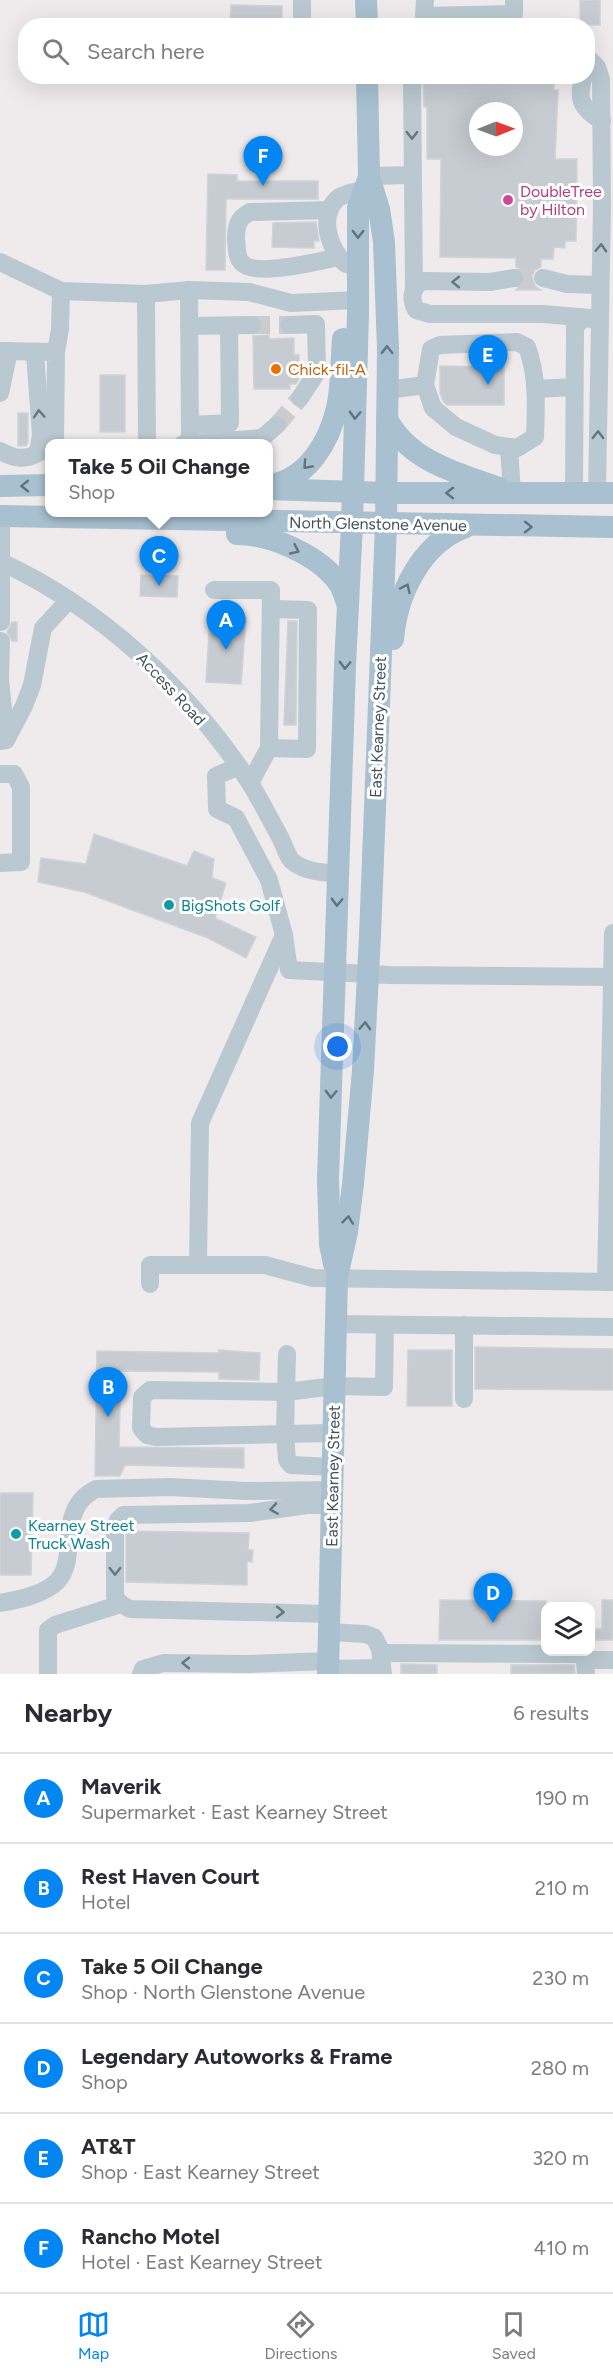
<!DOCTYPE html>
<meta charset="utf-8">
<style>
:root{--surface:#fff;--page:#f7f7f7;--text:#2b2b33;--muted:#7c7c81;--line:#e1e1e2;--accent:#0385f2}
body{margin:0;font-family:Figtree,sans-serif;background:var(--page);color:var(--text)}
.controls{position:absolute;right:18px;bottom:18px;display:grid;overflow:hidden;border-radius:12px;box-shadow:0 6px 24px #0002}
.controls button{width:54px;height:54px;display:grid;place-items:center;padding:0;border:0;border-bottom:2px solid var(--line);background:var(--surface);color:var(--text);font:30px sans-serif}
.compass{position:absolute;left:469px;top:102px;width:54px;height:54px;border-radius:50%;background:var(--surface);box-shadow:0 6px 24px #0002;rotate:89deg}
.you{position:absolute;left:338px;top:1047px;width:21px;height:21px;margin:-15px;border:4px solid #fff;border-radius:50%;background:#1a73e8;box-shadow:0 0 0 9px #1a73e833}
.badge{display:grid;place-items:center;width:39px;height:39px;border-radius:50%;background:var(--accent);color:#fff;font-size:20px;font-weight:700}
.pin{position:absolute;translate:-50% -50px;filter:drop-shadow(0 2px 3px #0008)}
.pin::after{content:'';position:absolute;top:32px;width:21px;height:18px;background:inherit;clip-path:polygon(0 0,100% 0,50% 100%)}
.popup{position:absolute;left:45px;top:439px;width:228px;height:78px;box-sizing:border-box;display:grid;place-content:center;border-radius:12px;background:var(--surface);filter:drop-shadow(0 2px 4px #0005);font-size:20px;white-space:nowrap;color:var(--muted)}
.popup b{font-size:22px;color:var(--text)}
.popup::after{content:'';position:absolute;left:50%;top:100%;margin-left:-12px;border:12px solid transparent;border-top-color:var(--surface)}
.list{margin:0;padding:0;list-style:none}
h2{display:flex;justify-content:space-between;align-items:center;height:78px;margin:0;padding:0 24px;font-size:26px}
h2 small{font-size:20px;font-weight:400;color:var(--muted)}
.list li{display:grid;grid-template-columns:39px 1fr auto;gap:18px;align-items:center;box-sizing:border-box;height:90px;padding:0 24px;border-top:2px solid var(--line)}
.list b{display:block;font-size:22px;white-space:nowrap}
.list p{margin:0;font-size:20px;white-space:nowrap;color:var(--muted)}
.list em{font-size:20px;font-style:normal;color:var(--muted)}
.icon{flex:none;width:33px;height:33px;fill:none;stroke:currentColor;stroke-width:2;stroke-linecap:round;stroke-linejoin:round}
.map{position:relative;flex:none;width:613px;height:1674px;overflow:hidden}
.search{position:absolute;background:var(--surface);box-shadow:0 6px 24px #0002;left:18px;right:18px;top:18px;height:66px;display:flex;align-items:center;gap:15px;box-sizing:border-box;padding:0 21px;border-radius:24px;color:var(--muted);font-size:22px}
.sheet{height:618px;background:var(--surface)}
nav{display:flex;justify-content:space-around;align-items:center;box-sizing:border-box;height:84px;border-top:2px solid var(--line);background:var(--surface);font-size:16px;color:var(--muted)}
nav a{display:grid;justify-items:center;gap:3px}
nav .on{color:var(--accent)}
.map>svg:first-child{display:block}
.building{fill:#c7ccd2;stroke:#cfd3d9;stroke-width:1.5;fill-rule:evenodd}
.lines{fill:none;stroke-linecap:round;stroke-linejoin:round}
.minor-tunnel{stroke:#cccccf;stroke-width:18;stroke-dasharray:18 9;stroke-linecap:butt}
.minor{stroke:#bac9d1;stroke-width:18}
.major{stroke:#a8c0cf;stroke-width:22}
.oneway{stroke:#66767f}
.oneway2{stroke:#61737e}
.hotel-dot{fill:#d1479c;stroke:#fff;stroke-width:2}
.food-dot{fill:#e8710a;stroke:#fff;stroke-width:2}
.culture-dot{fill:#0f9aa8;stroke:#fff;stroke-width:2}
.labels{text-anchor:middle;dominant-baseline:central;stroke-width:6;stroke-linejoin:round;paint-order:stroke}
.hotel-label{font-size:16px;fill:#b23c85;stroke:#fff;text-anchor:start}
.food-label{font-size:16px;fill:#c56008;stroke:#fff;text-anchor:start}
.street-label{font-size:16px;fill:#42525c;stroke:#fff}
.culture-label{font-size:16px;fill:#0d838f;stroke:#fff;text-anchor:start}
</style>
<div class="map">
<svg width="613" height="1674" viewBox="0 0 613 1674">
<rect width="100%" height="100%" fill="#efebec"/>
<!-- building -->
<g class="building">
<rect x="580" y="0" width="20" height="25"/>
<path d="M231 5 282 6V26H230Z"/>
<path d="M423 76 554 77V90H558L555 159H577L576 241H565V248L554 247 553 259H541V267L535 270 532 276 535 286 541 290H516L524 282 525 277 522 270 516 267V258L440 257 441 159H427V107H424ZM478 111H514V147H478Z"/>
<path d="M208 174 237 175V181H318V199H226L225 270H206Z"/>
<path d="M316 222 319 241H314V248L272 247 273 223Z"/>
<path d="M269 335V339L294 338V355H299V379L296 384H290V389H254L253 336Z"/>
<path d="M440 366 504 367V405H447L443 401 440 393Z"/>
<rect x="100" y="375" width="25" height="57"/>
<path d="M18 413H28V442L26 446H18Z"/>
<path d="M141 575 178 576 177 597 140 596Z"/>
<path d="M210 615 246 618 241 684 206 682Z"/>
<path d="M288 621H297L296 725H284Z"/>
<path d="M12 622H17V641H12L7 632Z"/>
<path d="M94 834 187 866 194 851 214 859 212 878 226 883 215 918 256 937 246 958 208 938 84 892 38 882 41 858 86 864Z"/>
<path d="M475 1347 613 1349V1390L475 1389Z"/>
<path d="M219 1350 260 1353 259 1380 219 1379V1372L121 1371 119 1447 244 1448V1468L125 1465 120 1476H95L97 1351 219 1353Z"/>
<path d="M408 1350H452V1406H407Z"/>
<path d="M0 1493H33L31 1575H0Z"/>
<path d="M126 1531 249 1533 248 1550H253L252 1562 247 1561V1585L126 1582Z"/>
<path d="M440 1600 546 1601V1640H439Z"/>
<path d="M602 1600H613V1640H595V1629H602Z"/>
<path d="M401 1664 437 1665V1674H401Z"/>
<path d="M511 1665H574L575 1674H511Z"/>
</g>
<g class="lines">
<!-- minor-tunnel -->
<g class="minor-tunnel">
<path d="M514 278H543"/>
<path d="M252 325H289"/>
<path d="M277 425 300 398"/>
</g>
<!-- minor -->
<g class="minor">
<path d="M302 0V26"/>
<path d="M425 0 424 16 514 14V0"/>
<path d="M588 58 597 67 601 79 602 206 597 493"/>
<path d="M412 76 414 288"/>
<path d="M584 76C576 100 582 109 602 121"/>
<path d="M369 176 413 175"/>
<path d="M330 210 250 212C238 218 236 226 236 239 237 246 236 256 241 262 254 278 320 261 338 257"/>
<path d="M0 262 61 291 146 294 189 290 249 292 291 303 358 300"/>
<path d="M346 264C330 251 318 217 337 199 344 193 355 192 364 190"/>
<path d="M514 278 490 282 424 281C411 286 410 299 416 310L430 314H543L591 318"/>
<path d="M543 278 567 284 600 285"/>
<path d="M189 290 190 444"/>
<path d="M146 294 147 444"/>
<path d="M289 325 316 324 317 372 300 398"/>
<path d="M189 326 252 325"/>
<path d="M0 351 56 352 55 444"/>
<path d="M56 352 60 329 61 291"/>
<path d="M536 389 574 387"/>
<path d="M387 390 425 385 433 408 456 427 495 445 517 448 535 437C536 406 538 377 527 347L517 342 440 345 431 349 425 385"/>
<path d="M0 393 9 351"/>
<path d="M190 425 230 423 229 326"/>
<path d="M183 444 262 438 277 425"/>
<path d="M509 447 512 493"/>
<path d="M0 451C14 458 24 461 38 453L41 435 35 353"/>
<path d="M574 493 575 327 583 318 592 319"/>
<path d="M1 516V562C101 608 190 691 250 783 261 801 271 821 281 839 284 845 287 855 291 860 302 871 324 873 338 873"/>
<path d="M1 562V622"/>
<path d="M214 590H271L269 748 250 783"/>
<path d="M1 641 0 679 6 740"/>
<path d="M0 741 6 740 24 706 32 685 43 628 68 601"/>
<path d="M269 748 307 749 308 610 271 609"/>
<path d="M237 767 216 776 217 809 236 818 269 880 284 935 289 970 389 975 612 977"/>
<path d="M0 774H14L21 787V862L0 863"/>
<path d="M198 1265 200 1123 284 935"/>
<path d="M606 1282 613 933"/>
<path d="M150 1284V1265H265L313 1278 613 1282"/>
<path d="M336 1324 613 1327"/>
<path d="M287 1354 286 1392 150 1390 142 1397 141 1428 147 1435 156 1437 285 1434 287 1460 291 1465 333 1467"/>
<path d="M464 1399V1325"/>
<path d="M334 1433 285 1434 286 1392 335 1386 384 1387 385 1325"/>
<path d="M0 1603C17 1600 38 1596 53 1585 83 1563 52 1511 96 1489L171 1487 245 1491 333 1490"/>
<path d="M329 1614 130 1609 121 1604 115 1597V1530L118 1520 123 1515 250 1513 307 1505H332"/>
<path d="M329 1632 365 1634 374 1637 380 1649 383 1674"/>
<path d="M381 1653 579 1654 585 1660 586 1674"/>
<path d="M585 1660H613"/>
<path d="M328 1669 382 1668"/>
<path d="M48 1674V1630L55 1625 121 1604"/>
<path d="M141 1674 143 1669 163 1663 246 1664 328 1661"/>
</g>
<!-- major -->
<g class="major">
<path d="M366 0 367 26"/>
<path d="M387 419C409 461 457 473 499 488"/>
<path d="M271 485C308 478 329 442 337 408 342 386 341 361 343 339"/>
<path d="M0 486 50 485"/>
<path d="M268 489 386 493H613"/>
<path d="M0 516 613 527"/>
<path d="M237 534C271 534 321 556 340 585 343 590 345 597 347 603"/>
<path d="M393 639C397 594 421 543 466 527"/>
<path d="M334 1264 330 1244 328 1179 345 666 352 524 358 314V208L369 177"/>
<path d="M328 1674 337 1277 347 1232 353 1184 363 1070 370 936 386 524 388 348 384 242 379 209 369 177 367 76"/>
</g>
</g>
<!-- one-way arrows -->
<defs><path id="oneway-chevron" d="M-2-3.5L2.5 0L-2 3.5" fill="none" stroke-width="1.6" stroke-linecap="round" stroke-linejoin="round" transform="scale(1.5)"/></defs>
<g class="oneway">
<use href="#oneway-chevron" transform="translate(412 135) rotate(90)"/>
<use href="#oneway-chevron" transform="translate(601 248) rotate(-88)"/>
<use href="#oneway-chevron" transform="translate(456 282) rotate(-179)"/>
<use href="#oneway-chevron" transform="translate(39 414) rotate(-94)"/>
<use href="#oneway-chevron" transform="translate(598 435) rotate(-89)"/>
<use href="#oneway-chevron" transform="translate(274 1509) rotate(171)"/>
<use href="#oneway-chevron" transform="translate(115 1571) rotate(90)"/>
<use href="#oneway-chevron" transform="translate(280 1612) rotate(1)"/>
<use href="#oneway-chevron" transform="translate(186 1663) rotate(-179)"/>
</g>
<g class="oneway2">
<use href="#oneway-chevron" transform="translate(358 234) rotate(90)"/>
<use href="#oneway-chevron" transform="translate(387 350) rotate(-91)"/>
<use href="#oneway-chevron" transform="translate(355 415) rotate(92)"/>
<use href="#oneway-chevron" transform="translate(307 465) rotate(133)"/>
<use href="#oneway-chevron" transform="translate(25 486) rotate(179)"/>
<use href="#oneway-chevron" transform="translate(450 493) rotate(-180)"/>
<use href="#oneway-chevron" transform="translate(528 527) rotate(1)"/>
<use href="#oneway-chevron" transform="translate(295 550) rotate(25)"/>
<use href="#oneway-chevron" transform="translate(406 588) rotate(-65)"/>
<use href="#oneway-chevron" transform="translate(345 665) rotate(92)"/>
<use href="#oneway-chevron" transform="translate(337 902) rotate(92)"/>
<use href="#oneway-chevron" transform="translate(365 1026) rotate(-87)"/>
<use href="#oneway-chevron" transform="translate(331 1094) rotate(92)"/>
<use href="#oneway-chevron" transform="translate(348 1220) rotate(-83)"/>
</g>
<!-- markers -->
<circle class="hotel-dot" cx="508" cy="200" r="6"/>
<circle class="food-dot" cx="276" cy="369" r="6"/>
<g class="culture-dot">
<circle cx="169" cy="905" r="6"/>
<circle cx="16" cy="1534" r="6"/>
</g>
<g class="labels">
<!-- hotel labels -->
<g class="hotel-label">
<text x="520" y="191">DoubleTree<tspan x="520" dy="18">by Hilton</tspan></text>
</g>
<!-- food labels -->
<g class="food-label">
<text x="288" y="369">Chick-fil-A</text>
</g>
<!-- street labels -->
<g class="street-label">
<text transform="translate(378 524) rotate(1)">North Glenstone Avenue</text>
<text transform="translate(171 689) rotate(47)">Access Road</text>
<text transform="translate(378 727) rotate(-88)">East Kearney Street</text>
<text transform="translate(333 1476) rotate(-89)">East Kearney Street</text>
</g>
<!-- culture labels -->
<g class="culture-label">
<text x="181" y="905">BigShots Golf</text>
<text x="28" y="1525">Kearney Street<tspan x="28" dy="18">Truck Wash</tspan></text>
</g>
</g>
</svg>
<div class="controls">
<button><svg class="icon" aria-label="layers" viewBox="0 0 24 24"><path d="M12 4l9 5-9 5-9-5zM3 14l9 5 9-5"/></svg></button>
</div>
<svg class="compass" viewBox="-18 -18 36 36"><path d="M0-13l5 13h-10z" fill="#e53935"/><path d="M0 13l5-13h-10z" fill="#7c7c81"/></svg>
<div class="you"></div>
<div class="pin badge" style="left:226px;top:650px">A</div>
<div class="pin badge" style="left:108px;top:1417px">B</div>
<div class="pin badge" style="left:159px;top:586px">C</div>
<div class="popup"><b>Take 5 Oil Change</b>Shop</div>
<div class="pin badge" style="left:493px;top:1623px">D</div>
<div class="pin badge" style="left:488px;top:385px">E</div>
<div class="pin badge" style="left:263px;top:186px">F</div>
<div class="search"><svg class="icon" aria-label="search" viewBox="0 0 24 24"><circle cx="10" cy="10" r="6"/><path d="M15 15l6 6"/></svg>Search here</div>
</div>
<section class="sheet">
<h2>Nearby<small>6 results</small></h2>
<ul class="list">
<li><span class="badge">A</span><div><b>Maverik</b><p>Supermarket · East Kearney Street</p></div><em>190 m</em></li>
<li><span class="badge">B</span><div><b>Rest Haven Court</b><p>Hotel</p></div><em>210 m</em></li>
<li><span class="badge">C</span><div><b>Take 5 Oil Change</b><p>Shop · North Glenstone Avenue</p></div><em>230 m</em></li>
<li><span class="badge">D</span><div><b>Legendary Autoworks &amp; Frame</b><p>Shop</p></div><em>280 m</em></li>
<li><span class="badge">E</span><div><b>AT&amp;T</b><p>Shop · East Kearney Street</p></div><em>320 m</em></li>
<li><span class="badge">F</span><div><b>Rancho Motel</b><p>Hotel · East Kearney Street</p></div><em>410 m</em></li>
</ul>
</section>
<nav>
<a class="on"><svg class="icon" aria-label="map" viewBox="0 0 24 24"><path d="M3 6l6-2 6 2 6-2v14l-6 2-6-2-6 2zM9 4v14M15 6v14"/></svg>Map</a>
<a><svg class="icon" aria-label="directions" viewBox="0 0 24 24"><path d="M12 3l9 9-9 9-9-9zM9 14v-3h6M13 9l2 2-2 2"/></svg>Directions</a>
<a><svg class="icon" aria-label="saved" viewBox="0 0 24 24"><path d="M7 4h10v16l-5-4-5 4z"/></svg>Saved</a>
</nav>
